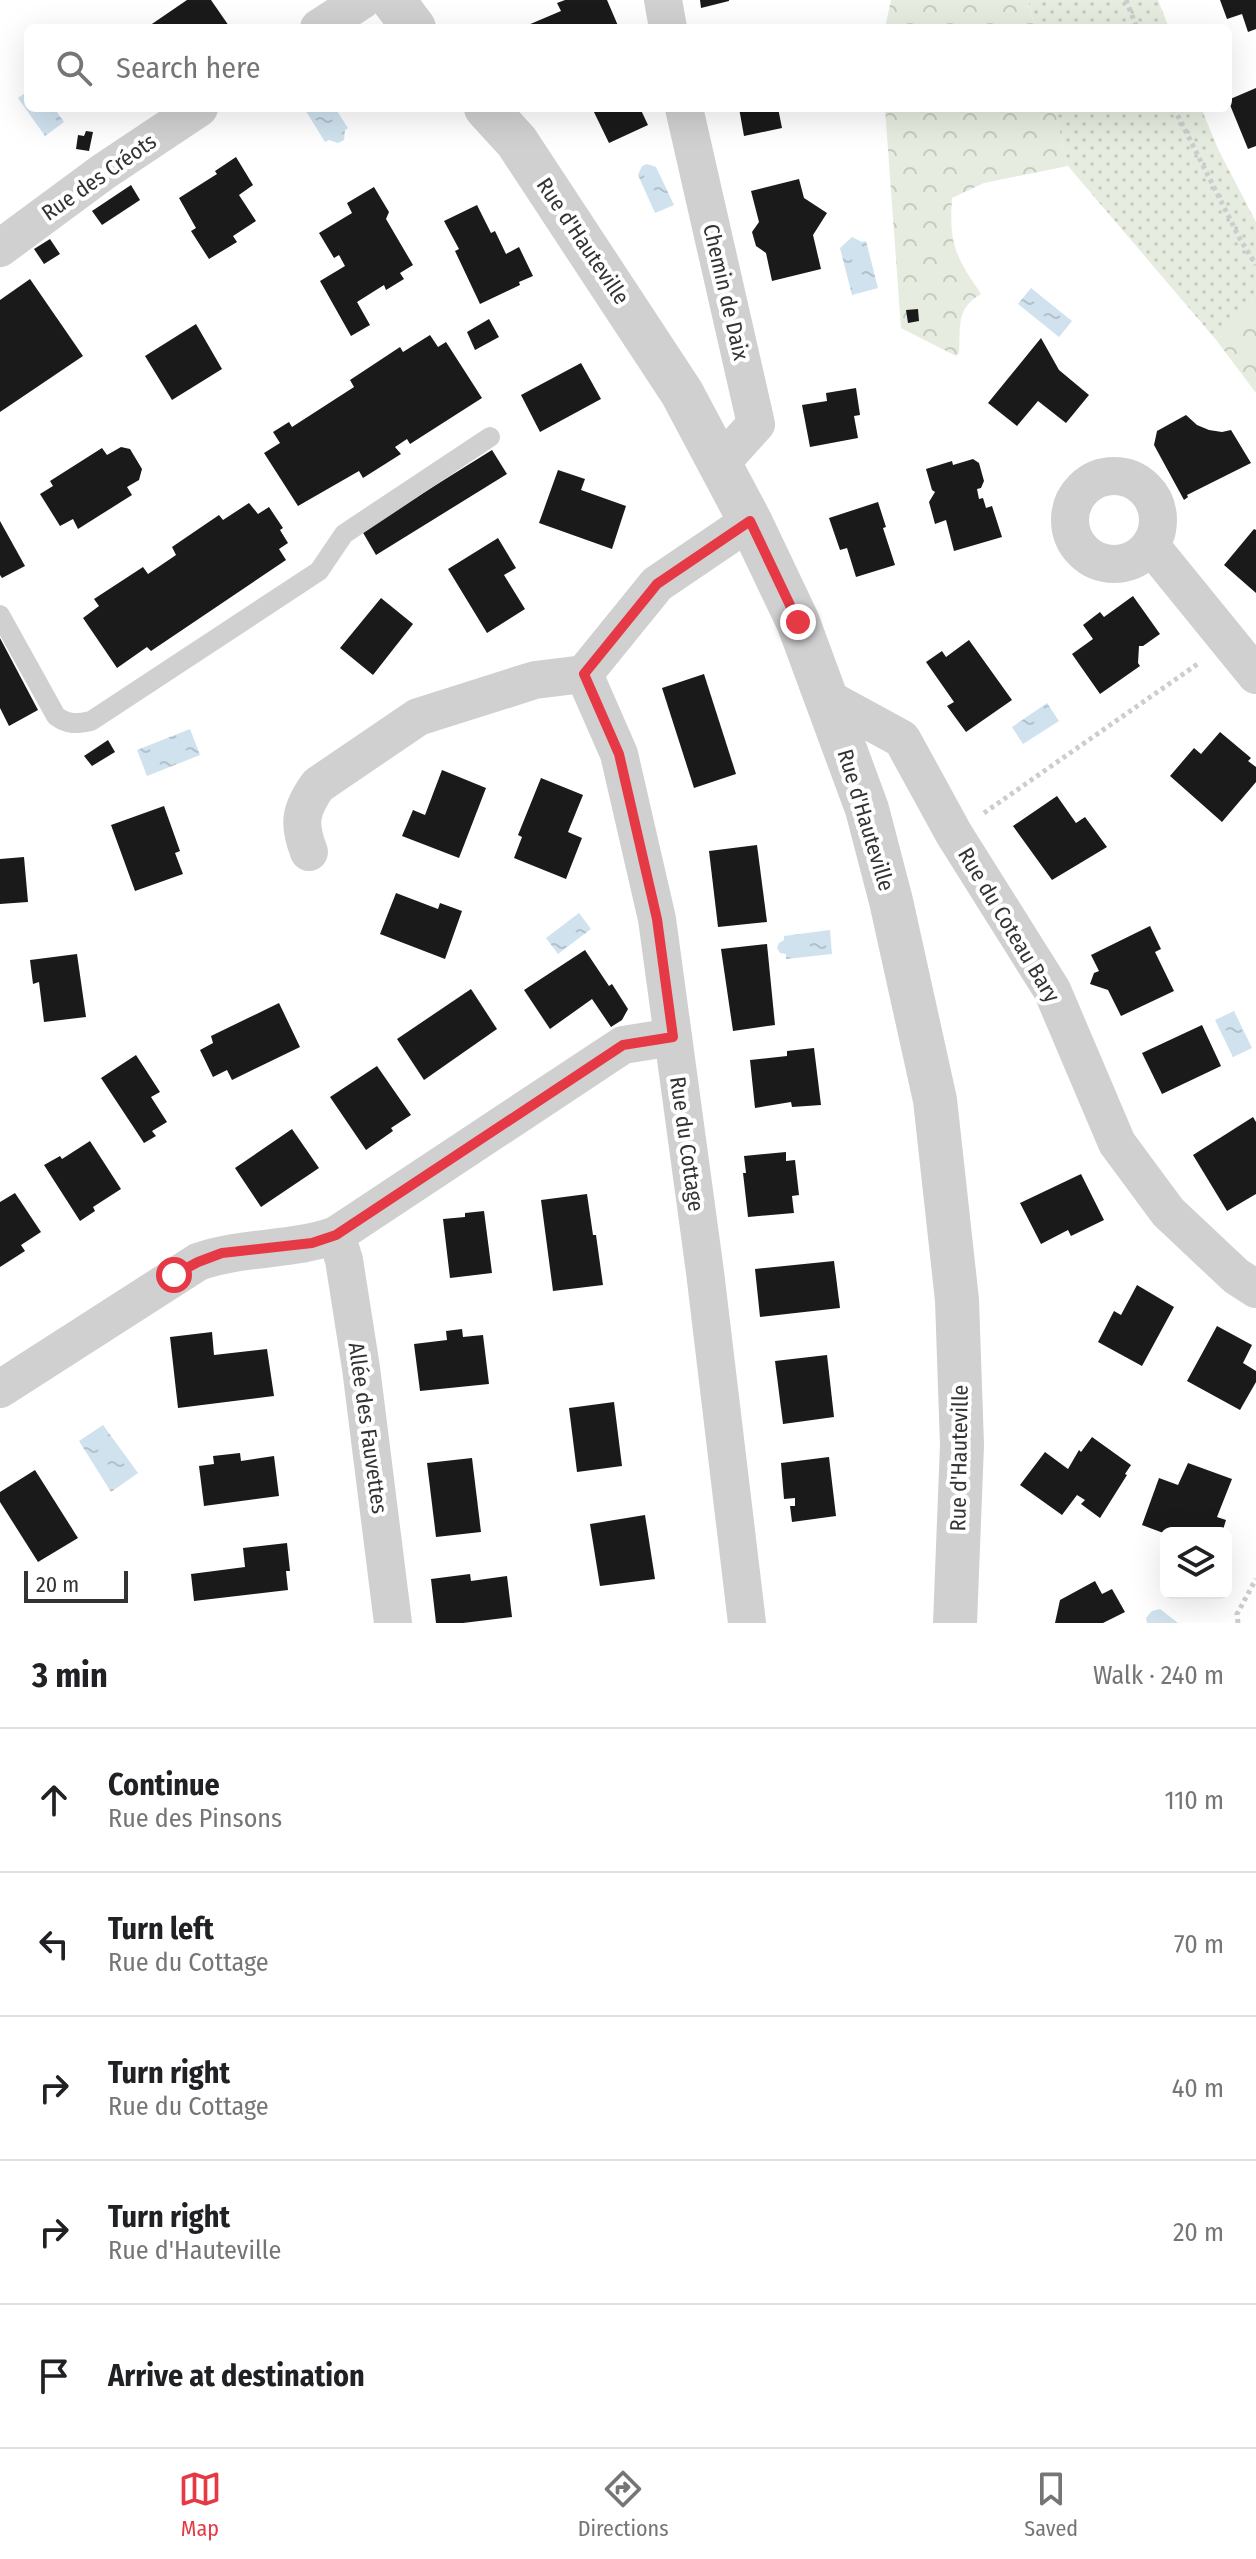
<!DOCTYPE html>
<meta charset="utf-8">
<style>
:root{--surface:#fff;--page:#f2f2f2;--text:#202124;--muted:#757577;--line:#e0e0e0;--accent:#e63946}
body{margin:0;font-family:"Fira Sans Condensed",sans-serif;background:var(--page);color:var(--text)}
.controls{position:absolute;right:24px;bottom:24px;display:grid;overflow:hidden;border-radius:12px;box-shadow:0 8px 32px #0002}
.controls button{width:72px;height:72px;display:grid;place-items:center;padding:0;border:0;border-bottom:2px solid var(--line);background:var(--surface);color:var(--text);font:40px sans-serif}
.scale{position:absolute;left:24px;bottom:20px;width:104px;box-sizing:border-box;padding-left:8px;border:4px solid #333;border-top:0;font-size:22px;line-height:28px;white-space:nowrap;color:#333;-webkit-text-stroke:6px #fff;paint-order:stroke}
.stop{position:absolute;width:24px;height:24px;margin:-18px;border:6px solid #e63946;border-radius:50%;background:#fff}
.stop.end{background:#e63946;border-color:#fff;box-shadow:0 2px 8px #0008}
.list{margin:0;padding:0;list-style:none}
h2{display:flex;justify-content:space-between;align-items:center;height:104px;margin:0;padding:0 32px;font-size:34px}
h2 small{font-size:26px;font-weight:400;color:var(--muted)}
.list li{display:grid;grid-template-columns:52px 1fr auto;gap:24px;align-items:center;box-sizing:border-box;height:144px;padding:0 32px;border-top:2px solid var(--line)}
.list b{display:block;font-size:30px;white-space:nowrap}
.list p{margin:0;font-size:26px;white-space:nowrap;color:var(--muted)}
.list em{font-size:26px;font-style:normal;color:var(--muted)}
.icon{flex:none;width:44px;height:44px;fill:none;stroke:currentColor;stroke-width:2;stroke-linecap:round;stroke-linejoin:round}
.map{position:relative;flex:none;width:1256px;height:1623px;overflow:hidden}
.search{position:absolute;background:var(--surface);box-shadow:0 8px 32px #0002;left:24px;right:24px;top:24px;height:88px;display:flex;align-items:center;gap:20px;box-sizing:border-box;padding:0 28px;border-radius:12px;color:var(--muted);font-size:30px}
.sheet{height:824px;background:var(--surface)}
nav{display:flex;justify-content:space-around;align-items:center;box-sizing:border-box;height:112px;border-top:2px solid var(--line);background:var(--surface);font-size:22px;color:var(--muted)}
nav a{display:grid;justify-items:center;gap:4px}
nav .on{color:var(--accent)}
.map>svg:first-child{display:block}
.grass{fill:url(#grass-dots)}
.forest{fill:url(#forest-crowns)}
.water{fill:url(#water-ripples)}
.building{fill:#1a1a1a}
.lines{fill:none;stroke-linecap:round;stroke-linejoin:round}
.path{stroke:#cdcdcd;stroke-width:5;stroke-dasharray:4 4;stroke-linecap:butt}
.service{stroke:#d0d0d0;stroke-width:20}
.minor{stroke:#d0d0d0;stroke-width:38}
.tertiary{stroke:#d0d0d0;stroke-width:44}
.route{stroke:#e63946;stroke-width:10}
.labels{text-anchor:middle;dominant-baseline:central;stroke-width:8;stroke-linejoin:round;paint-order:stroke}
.street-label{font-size:22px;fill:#333;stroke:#fff}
</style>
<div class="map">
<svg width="1256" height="1623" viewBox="0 0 1256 1623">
<defs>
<pattern id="grass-dots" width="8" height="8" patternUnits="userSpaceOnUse" patternTransform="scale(2)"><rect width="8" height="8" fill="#e6ecdf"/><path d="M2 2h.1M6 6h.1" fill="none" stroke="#c6cbc0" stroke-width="1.8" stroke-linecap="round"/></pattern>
<pattern id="forest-crowns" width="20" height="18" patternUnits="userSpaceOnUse" patternTransform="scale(2)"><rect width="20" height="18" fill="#e6ecdf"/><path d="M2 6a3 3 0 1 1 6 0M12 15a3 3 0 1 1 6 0" fill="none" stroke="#c6cbc0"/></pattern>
<pattern id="water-ripples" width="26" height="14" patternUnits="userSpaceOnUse" patternTransform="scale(2)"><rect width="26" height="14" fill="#cfe2ee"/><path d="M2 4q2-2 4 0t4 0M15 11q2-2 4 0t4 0" fill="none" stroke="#b2c2cd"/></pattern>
</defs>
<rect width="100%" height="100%" fill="#fff"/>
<!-- grass -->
<g class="grass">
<path d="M1028 0H1158L1169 28H1035Z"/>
<path d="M1054 108H1201L1219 151 1256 222V299L1217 341 1068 166Z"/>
</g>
<!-- forest -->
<g class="forest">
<path d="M891 0H1028L1035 28H885Z"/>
<path d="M885 108H1054L1068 166 984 183 952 198C949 245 955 255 981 294 955 309 961 327 959 353L956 356 901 328Z"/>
<path d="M1256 299V393L1217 341Z"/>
</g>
<!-- water -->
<g class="water">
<path d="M28 91V108H54L64 122 45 136 18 98Z"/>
<path d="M304 108H335L348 128 345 130 344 140 338 143 329 140 325 142Z"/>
<path d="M647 164 656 167 674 205 655 213 638 175 642 166Z"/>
<path d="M852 237 862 242 866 241 878 288 852 295 840 248Z"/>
<path d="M1031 288 1072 321 1059 337 1018 304Z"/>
<path d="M1047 703 1059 721 1023 744 1012 727Z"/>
<path d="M190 729 200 755 147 776 137 750Z"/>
<path d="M579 913 591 929 558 954 546 938Z"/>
<path d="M830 930 832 954 786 959V954L780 953 777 948 779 943 784 940V936Z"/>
<path d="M1234 1011 1252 1048 1233 1057 1215 1020Z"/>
<path d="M103 1425 138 1473 111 1492 79 1441Z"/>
<path d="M1160 1609 1178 1623H1147L1146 1618 1152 1611Z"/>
</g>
<!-- building -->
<g class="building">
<path d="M187 0H211L229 26 225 28H146Z"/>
<path d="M565 0H607L619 28H529L528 25 561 11 557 3Z"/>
<path d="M700 0H729V1L701 8Z"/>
<path d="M1220 0H1256V29L1248 32 1242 14 1227 19Z"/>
<path d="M1256 88V146L1248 149 1228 100Z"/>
<path d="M592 108H640L648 125 609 143Z"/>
<path d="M739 108H778L782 128 744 136Z"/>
<path d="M86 131 93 132 89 151 76 149 78 135 84 136Z"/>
<path d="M236 157 253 185 239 195 256 221 233 236 237 242 209 259 191 231 196 228 179 198 217 174 215 171Z"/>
<path d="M799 179 804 198 827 213 813 235 821 269 772 281 766 253 756 246 752 232 759 222 751 191Z"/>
<path d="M131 185 140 200 102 225 92 211Z"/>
<path d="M374 187 389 212 386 219 413 265 400 273 404 279 386 290 384 285 357 302 370 325 351 336 320 281 345 266 339 255 334 258 319 233 352 213 347 203Z"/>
<path d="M477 205 491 233 495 231 506 254 519 247 533 276 519 282 520 285 480 304 455 251 459 249 444 221Z"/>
<path d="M50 239 60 254 44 264 34 249Z"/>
<path d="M30 279 83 356 0 412V300Z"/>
<path d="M918 309 919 321 908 323 906 310Z"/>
<path d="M489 319 499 337 475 350 467 332Z"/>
<path d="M196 324 222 369 172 400 145 356Z"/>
<path d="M430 335 438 347 446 342 482 398 410 444 407 439 395 447 401 454 363 478 359 471 298 506 264 453 280 443 273 432 289 422 292 427 354 387 350 380 400 347 403 352Z"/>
<path d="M1041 338 1059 370 1089 395 1066 423 1038 401 1017 426 988 403Z"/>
<path d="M581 363 601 399 540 432 521 395Z"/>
<path d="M856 388 860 415 854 416 858 438 810 447 802 405 827 401 826 393Z"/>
<path d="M1186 415 1197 425 1209 430 1222 432 1231 430 1251 463 1187 495 1188 497 1184 500 1154 445 1157 431Z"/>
<path d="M121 447 130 449 142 469 139 480 127 487 132 495 78 529 73 519 60 526 40 494 53 486 50 481 102 448 107 455Z"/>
<path d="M492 450 507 474 376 555 362 531Z"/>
<path d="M973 459 979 463 984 481 981 488 977 489 979 499 983 498 986 508 992 506 1002 537 954 551 946 520 935 524 929 502 935 492 932 490 926 469 952 461 953 465Z"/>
<path d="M558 470 585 479 581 490 626 506 612 549 539 523Z"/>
<path d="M878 502 886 527 883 528 895 565 856 577 847 548 840 550 829 518Z"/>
<path d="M249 503 258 514 269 507 283 528 280 530 288 543 279 549 286 560 151 651 147 647 117 668 83 618 99 606 94 599 143 567 148 574 176 555 172 547 219 515 223 520Z"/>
<path d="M0 521 25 566 2 578 0 575Z"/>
<path d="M1254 529 1256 530V593L1224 565Z"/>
<path d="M498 538 516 568 504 575 525 609 487 633 448 569Z"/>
<path d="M1133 596 1160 634 1143 646H1139L1138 663 1140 666 1100 694 1072 654 1093 639 1083 625 1100 612 1104 617Z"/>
<path d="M381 598 413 624 373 675 340 648Z"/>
<path d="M0 638 38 710 9 726 0 708Z"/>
<path d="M969 640 1012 700 966 732 947 706 954 702 926 662 942 651 946 657Z"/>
<path d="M704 674 736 774 694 788 662 688Z"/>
<path d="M1220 732 1251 758 1248 761 1256 767V782L1222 822 1170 776 1194 748 1201 754Z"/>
<path d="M108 740 115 752 92 766 84 756Z"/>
<path d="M442 770 486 788 459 858 402 836 413 810 425 815Z"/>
<path d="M541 778 583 795 568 832 582 838 566 879 514 858 522 837 518 835Z"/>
<path d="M1057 796 1076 823 1085 817 1107 847 1052 880 1013 826Z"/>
<path d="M164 806 180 851 175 853 183 874 135 891 111 825Z"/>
<path d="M757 845 767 922 718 927 709 851Z"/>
<path d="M24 857 28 902 0 904V859Z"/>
<path d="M396 893 438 909 440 903 462 911 445 959 380 934Z"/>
<path d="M1150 926 1161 949 1155 952 1174 991 1121 1016 1108 990 1090 984 1094 973 1099 971 1091 955Z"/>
<path d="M767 944 775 1025 733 1031 721 949Z"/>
<path d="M585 950 609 986 612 984 628 1009 622 1020 611 1027 592 999 550 1029 524 990Z"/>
<path d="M77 954 86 1017 44 1022 39 982 33 984 30 960Z"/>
<path d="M471 989 497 1029 424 1080 397 1039Z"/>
<path d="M279 1003 300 1047 232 1080 227 1070 213 1077 200 1050 213 1043 211 1036Z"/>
<path d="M1202 1025 1221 1066 1162 1094 1142 1053Z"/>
<path d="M814 1048 821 1105 792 1107 791 1102 755 1108 750 1060 787 1056V1051Z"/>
<path d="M136 1055 160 1092 151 1097 167 1122 152 1131 156 1136 144 1143 101 1078Z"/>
<path d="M377 1066 411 1115 391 1128 393 1131 366 1150 330 1097Z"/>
<path d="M1253 1117 1256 1122V1194L1227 1211 1193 1155Z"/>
<path d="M292 1129 319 1168 261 1207 235 1168Z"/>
<path d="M90 1141 121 1189 93 1207 95 1211 80 1221 44 1165 60 1156 62 1159Z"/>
<path d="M786 1152V1161L795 1160 799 1195 792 1196 794 1213 748 1217 743 1173H746L744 1156Z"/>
<path d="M1081 1174 1104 1220 1071 1236 1068 1230 1041 1244 1020 1203Z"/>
<path d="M15 1193 41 1232 21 1245 25 1251 0 1267V1202Z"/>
<path d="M587 1194 593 1235H596L603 1285 553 1291 541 1200Z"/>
<path d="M484 1211 492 1273 450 1278 443 1219 465 1217V1213Z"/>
<path d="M834 1261 840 1308 760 1317 755 1269Z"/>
<path d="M1137 1285 1174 1307 1142 1366 1098 1342 1114 1311 1121 1315Z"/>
<path d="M1217 1326 1252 1345 1243 1363 1256 1371V1382L1240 1410 1187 1381Z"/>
<path d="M462 1329 463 1337 483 1335 489 1384 420 1391 414 1344 447 1340 446 1331Z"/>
<path d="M212 1332 214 1355 267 1349 274 1396 178 1408 170 1337Z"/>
<path d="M827 1355 834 1417 783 1424 775 1361Z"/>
<path d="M614 1402 622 1466 577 1472 569 1408Z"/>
<path d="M1092 1437 1131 1465 1125 1474 1127 1475 1100 1518 1081 1504 1085 1500 1077 1495 1062 1515 1020 1485 1045 1452 1068 1469 1079 1450 1081 1452Z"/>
<path d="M240 1453 241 1461 274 1456 279 1496 204 1506 199 1466 214 1464 213 1456Z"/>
<path d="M829 1457 836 1516 792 1522 790 1506H795V1498L784 1499 781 1463Z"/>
<path d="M472 1458 481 1532 436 1537 427 1463Z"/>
<path d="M1188 1463 1232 1479 1217 1517 1226 1520 1222 1533 1166 1534 1142 1525 1159 1478 1178 1485Z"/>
<path d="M35 1470 78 1538 38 1562 0 1502V1492Z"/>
<path d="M645 1515 655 1579 600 1586 590 1524Z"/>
<path d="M287 1543 290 1571H286L288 1590 194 1601 191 1574 245 1567 243 1548Z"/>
<path d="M470 1574 471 1581 507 1576 512 1617 463 1623H436L431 1579Z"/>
<path d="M1095 1581 1102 1594 1112 1589 1125 1612 1103 1623H1055L1060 1600Z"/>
</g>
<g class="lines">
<!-- path -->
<g class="path">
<path d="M1126 0 1137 28"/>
<path d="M1174 108 1240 239 1256 265"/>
<path d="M984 813 1199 663"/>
<path d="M1238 1623 1237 1614 1256 1579"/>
</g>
<!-- service -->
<path class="service" d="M0 615 56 716C68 725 77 724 91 721L319 571 344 534 490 437"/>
<!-- minor -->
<g class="minor">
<path d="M663 0 668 28"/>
<path d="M319 28 362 0"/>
<path d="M684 108 756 424 720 464"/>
<path d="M0 248 103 172 199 108"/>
<circle cx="1114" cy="520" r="44"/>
<path d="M1151 546 1256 675"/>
<path d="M825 697 902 739 954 834 1052 990 1117 1143 1168 1212 1236 1276 1256 1289"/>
<path d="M309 852C298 824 300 810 318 785L418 717 535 680 584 674"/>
<path d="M336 1235 344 1260 361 1368 393 1623"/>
<path d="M0 1389 198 1262C243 1246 292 1251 336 1235L623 1045 673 1037"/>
<path d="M747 1623 705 1272 657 919 619 754 584 674 657 584 750 521"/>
</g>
<!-- tertiary -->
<g class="tertiary">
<path d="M393 0 414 28"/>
<path d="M486 108 517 142 682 393 750 521 798 622 867 809 891 901 935 1100 957 1300 962 1445 955 1623"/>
</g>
</g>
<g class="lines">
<!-- route -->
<path class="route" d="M174 1275 198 1262 222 1253 312 1243 336 1235 623 1045 673 1037 657 919 619 754 584 674 657 584 750 521 798 622"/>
</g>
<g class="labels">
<!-- street labels -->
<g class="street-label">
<text transform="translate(99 177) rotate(-35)">Rue des Créots</text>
<text transform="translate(583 241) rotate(56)">Rue d'Hauteville</text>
<text transform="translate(726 292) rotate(77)">Chemin de Daix</text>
<text transform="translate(866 820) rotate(73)">Rue d'Hauteville</text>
<text transform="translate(1009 925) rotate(59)">Rue du Coteau Bary</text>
<text transform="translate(687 1144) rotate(82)">Rue du Cottage</text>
<text transform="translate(368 1428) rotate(82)">Allée des Fauvettes</text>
<text transform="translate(959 1458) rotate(-89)">Rue d'Hauteville</text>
</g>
</g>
</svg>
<div class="controls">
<button><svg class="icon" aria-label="layers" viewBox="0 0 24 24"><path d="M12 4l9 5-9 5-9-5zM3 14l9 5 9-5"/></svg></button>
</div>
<div class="scale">20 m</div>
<div class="stop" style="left:174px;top:1275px"></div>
<div class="stop end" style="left:798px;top:622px"></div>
<div class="search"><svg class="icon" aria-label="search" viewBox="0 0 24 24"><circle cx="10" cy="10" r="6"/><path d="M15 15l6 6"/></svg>Search here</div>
</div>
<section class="sheet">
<h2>3 min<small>Walk · 240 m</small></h2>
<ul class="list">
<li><svg class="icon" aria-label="ahead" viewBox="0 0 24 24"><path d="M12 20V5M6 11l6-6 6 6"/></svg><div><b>Continue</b><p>Rue des Pinsons</p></div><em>110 m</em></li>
<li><svg class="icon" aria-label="left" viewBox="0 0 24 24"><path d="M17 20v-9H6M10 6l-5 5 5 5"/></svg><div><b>Turn left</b><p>Rue du Cottage</p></div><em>70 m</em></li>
<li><svg class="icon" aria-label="right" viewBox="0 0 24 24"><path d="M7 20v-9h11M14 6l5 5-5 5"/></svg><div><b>Turn right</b><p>Rue du Cottage</p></div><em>40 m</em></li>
<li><svg class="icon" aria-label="right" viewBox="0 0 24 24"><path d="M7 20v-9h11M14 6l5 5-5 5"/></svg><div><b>Turn right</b><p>Rue d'Hauteville</p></div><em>20 m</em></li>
<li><svg class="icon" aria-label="arrive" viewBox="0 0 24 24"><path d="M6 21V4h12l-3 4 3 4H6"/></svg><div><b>Arrive at destination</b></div></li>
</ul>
</section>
<nav>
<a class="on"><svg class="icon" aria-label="map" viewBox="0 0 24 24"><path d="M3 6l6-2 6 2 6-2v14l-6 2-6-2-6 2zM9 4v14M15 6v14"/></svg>Map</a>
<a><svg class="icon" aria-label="directions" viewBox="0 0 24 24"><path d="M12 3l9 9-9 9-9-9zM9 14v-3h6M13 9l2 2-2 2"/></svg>Directions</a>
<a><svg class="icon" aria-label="saved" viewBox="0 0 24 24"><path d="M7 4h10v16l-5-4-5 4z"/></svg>Saved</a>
</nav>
